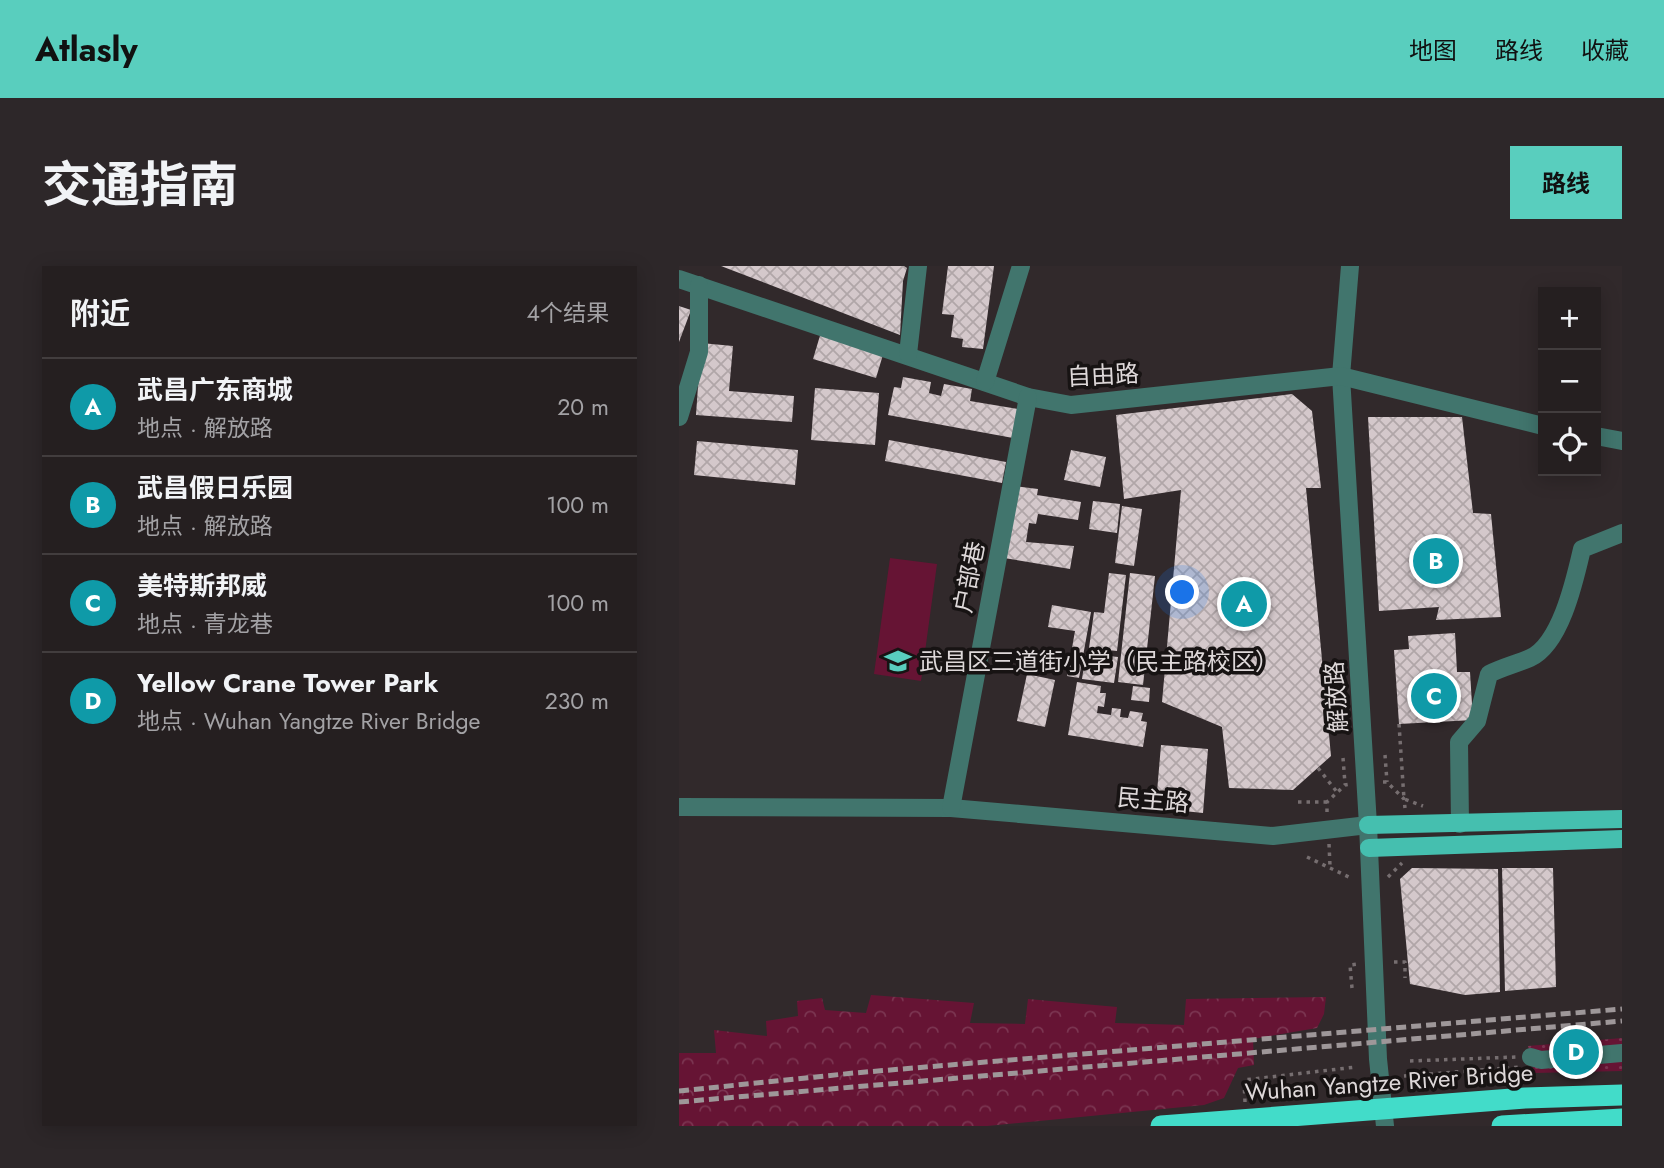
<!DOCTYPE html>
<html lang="zh">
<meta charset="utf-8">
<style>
:root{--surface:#251f20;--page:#2d2729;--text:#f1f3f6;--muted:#a3a2a5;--line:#423d3e;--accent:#59cebe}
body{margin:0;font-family:Jost,"Noto Sans SC",sans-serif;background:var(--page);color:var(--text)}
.controls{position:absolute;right:21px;top:21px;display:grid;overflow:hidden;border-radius:0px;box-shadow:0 4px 18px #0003}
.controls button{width:63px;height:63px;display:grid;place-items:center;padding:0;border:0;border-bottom:2px solid var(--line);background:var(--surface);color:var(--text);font:35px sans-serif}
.you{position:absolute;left:504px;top:327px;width:24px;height:24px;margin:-18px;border:5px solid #fff;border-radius:50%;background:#1a73e8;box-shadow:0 0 0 10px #1a73e833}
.badge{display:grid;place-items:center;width:46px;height:46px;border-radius:50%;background:var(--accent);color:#fff;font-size:23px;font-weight:700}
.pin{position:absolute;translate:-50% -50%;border:4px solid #fff;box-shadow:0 2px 7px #0006}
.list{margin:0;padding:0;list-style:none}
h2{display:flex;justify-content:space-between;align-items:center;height:91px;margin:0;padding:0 28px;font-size:30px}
h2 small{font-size:23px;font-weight:400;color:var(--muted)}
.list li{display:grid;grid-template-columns:46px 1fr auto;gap:21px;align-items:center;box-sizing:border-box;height:98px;padding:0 28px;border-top:2px solid var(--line)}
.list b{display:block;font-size:26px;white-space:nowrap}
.list p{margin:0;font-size:23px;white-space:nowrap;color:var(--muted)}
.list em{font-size:23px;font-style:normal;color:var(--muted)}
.icon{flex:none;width:38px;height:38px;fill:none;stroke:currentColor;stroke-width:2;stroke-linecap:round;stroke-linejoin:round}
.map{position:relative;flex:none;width:943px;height:860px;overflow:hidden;border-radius:0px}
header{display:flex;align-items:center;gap:42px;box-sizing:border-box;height:98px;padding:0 35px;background:var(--accent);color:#111}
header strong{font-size:33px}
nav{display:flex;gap:38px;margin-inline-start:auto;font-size:24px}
.intro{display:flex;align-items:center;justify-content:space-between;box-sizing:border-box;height:168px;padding:0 42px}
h1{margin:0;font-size:49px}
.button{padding:18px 32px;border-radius:0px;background:var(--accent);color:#111;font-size:24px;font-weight:700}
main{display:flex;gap:42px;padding:0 42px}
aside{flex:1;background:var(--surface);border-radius:0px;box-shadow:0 4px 18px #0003}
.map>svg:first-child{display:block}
.green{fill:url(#green-dots)}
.forest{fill:url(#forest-crowns)}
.pitch{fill:#661434}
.building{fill:url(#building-cross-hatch)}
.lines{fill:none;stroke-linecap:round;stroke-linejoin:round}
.path{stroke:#766e70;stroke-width:3.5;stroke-dasharray:3.5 5;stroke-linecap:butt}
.minor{stroke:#41756d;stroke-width:18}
.major{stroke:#45bfaf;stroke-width:18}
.highway{stroke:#42dcc9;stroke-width:21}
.rail{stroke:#9e9799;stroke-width:5;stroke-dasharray:10 5;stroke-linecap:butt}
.labels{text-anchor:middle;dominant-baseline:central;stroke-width:7;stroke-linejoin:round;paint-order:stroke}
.street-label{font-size:24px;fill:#ded8d9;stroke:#171313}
.poi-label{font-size:24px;fill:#ded8d9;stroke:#171313;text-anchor:start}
</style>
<header>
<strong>Atlasly</strong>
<nav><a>地图</a><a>路线</a><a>收藏</a></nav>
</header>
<div class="intro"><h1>交通指南</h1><a class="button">路线</a></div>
<main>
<aside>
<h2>附近<small>4个结果</small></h2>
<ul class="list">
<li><span class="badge" style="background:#0f9aa8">A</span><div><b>武昌广东商城</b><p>地点 · 解放路</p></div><em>20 m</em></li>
<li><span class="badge" style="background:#0f9aa8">B</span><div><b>武昌假日乐园</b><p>地点 · 解放路</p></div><em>100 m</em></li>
<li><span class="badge" style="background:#0f9aa8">C</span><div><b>美特斯邦威</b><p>地点 · 青龙巷</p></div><em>100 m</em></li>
<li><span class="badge" style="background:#0f9aa8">D</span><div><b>Yellow Crane Tower Park</b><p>地点 · Wuhan Yangtze River Bridge</p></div><em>230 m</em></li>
</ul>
</aside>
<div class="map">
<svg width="943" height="860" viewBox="0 0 943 860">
<defs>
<pattern id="green-dots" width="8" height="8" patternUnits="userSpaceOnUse" patternTransform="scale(1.75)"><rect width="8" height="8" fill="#661434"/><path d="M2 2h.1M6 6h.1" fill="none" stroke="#7b3551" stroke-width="1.8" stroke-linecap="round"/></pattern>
<pattern id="forest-crowns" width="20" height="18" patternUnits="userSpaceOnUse" patternTransform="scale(1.75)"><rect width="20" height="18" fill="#661434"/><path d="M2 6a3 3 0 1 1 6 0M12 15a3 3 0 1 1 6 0" fill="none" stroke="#7b3551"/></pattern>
<pattern id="building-cross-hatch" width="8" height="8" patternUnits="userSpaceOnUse" patternTransform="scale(1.75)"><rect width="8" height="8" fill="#d4c8cb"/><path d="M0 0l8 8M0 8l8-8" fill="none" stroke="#b0a6a8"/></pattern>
</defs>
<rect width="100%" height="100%" fill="#31292b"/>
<!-- green -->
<path class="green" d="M943 772V805L855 807 849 780Z"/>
<!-- forest -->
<path class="forest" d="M192 729 295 737 291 757 346 758 349 733 438 741 436 757 505 759 507 733 647 731 645 748 638 762 574 773 575 799 559 802 545 832 525 839 308 860H0V787H37L35 764 88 770 87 755 119 750 118 735 143 732 146 744 187 747Z"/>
<!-- pitch -->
<path class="pitch" d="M211 292 258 298 242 415 195 408Z"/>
<!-- building -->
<g class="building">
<path d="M42 0H225L228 2 224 15 221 69Z"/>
<path d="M269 0H315L304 83 283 81 284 73 272 71 275 49 263 48Z"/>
<path d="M0 40 12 44 0 76Z"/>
<path d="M143 63 206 82 197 112 134 93Z"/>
<path d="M22 77 54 80 50 125 115 130 113 156 17 149Z"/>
<path d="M224 111 252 116 250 127 262 130 265 118 293 123 291 135 339 143 334 172 209 149 215 121 222 122Z"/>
<path d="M136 122 200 127 196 179 132 174Z"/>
<path d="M613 128 633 145 642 222H627L652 490 614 524 550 522 543 461 483 436 502 224 445 233 437 149Z"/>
<path d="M689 151H783L794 247 812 248 822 351 757 354 760 341 700 345Z"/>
<path d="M210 174 327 196 323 217 206 195Z"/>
<path d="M18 175 119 184 116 219 15 209Z"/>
<path d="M392 184 427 191 421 221 385 214Z"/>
<path d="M336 220 359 223 358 229 402 236 399 254 359 248 357 258 350 257 347 276 395 280 391 303 325 292Z"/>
<path d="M414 235 441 238 438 267 410 263Z"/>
<path d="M443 240 463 243 455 300 436 297Z"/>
<path d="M430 307 447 309 438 385 410 382 415 346 425 347Z"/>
<path d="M451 307 476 310 464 419 439 416Z"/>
<path d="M373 339 412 346 400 412 388 410 396 365 369 361Z"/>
<path d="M776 367 778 406H791L794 454 720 458 715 384 730 383 729 370Z"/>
<path d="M407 387 439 391 435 417 403 413Z"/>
<path d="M348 408 376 414 366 461 338 455Z"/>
<path d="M398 416 422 420 421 427H427L425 441 419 440 418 447 432 449 433 442 442 443 441 451 449 452 451 445 464 447 462 455 468 456 464 481 389 469Z"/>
<path d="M454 420 471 422 470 436 452 434Z"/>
<path d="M482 479 529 483 524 547 495 544 497 527 478 526Z"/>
<path d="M733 602 819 603 821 726 786 729 731 718 721 613Z"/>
<path d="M823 602H874L877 721 826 725Z"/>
</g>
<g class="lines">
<!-- path -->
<g class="path">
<path d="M720 458 725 533 744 540"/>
<path d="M706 489 708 516"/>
<path d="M664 492 666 518"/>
<path d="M639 502 658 526"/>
<path d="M704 516H708L725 533 726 542"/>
<path d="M619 536H648"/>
<path d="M648 546V536L666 519 672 518"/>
<path d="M650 578 651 600"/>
<path d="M628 591 674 613"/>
<path d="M709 611 723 597"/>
<path d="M715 696H726V712"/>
<path d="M673 722 671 699 679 698"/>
<path d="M731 795 837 791"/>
<path d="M725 810 841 801"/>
<path d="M566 836 565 814 677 801"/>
</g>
<!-- minor -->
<g class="minor">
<path d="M671 0 662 110 689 559 699 793 706 860"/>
<path d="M0 13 349 131 392 139 662 110 864 160"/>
<path d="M229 88 239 0"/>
<path d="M306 116 342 0"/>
<path d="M0 151 20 86V19"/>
<path d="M917 170 943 175"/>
<path d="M0 541 272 542 594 570 689 559"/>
<path d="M272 542 349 131"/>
<path d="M781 558 780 476 798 455 810 408C824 401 837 398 851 392 882 378 896 313 903 283L943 267"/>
<path d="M852 791 862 794 943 787"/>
</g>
<!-- major -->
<g class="major">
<path d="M689 559 943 553"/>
<path d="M690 582 943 573"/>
</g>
<!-- highway -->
<g class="highway">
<path d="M482 860 846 832 943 829"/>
<path d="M823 860 943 853"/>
</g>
<!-- rail -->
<g class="rail">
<path d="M0 825 175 807 943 743"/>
<path d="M0 836 943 755"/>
</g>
</g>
<!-- icons -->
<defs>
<symbol id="school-bare" viewBox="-9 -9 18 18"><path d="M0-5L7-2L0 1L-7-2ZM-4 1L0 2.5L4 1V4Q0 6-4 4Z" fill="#59cebe" stroke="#171313" stroke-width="2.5" paint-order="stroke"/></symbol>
</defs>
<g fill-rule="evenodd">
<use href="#school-bare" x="200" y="376" width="38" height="38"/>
</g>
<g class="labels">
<!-- street labels -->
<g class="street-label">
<text transform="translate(424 109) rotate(-3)">自由路</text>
<text transform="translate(290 311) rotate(-79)">户部巷</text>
<text transform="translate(657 431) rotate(-94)">解放路</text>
<text transform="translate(474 534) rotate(5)">民主路</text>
<text transform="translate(710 816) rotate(-4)">Wuhan Yangtze River Bridge</text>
</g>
<!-- poi labels -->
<g class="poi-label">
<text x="240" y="395">武昌区三道街小学（民主路校区）</text>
</g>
</g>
</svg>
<div class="controls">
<button>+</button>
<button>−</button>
<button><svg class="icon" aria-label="locate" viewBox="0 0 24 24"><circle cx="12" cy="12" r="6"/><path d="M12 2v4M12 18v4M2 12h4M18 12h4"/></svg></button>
</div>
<div class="you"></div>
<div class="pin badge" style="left:565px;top:338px;background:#0f9aa8">A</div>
<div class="pin badge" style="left:757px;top:295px;background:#0f9aa8">B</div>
<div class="pin badge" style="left:755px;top:430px;background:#0f9aa8">C</div>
<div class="pin badge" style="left:897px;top:786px;background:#0f9aa8">D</div>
</div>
</main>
